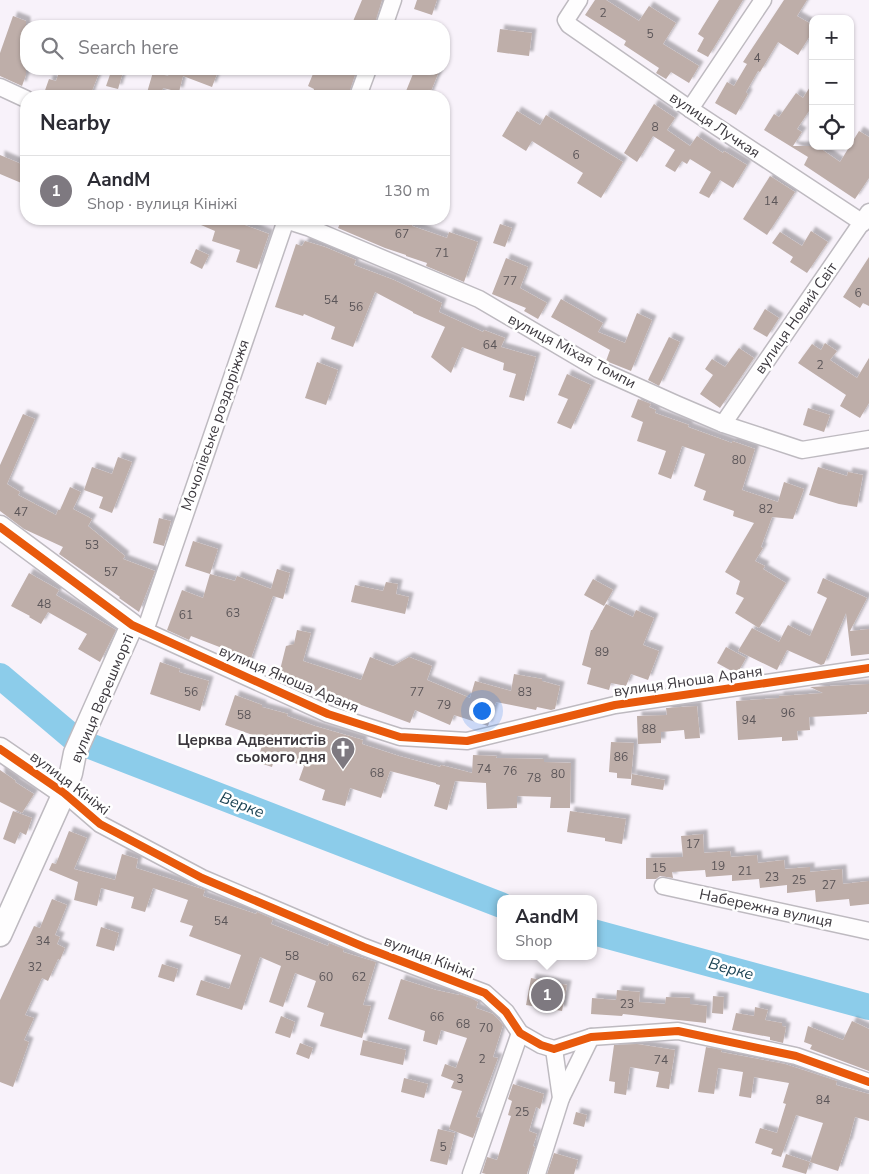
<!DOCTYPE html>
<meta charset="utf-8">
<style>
:root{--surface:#fff;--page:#f2f2f3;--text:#2b2b33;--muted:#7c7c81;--line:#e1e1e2;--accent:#7e7980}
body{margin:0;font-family:"Nunito Sans",sans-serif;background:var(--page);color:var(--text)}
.controls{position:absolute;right:15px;top:15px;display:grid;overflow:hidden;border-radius:10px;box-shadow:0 1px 4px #0004}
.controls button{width:45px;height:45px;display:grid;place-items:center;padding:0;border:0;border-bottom:1px solid var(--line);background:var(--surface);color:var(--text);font:25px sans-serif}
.you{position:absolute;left:481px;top:710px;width:18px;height:18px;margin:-12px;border:4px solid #fff;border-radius:50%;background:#1a73e8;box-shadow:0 0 0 8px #1a73e833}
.badge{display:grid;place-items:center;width:32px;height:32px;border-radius:50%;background:var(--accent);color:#fff;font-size:16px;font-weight:700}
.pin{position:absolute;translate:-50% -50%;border:2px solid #fff;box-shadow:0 1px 5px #0006}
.popup{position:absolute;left:497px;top:895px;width:100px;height:65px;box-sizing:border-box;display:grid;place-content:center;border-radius:10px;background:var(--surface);filter:drop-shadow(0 1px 4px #0005);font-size:16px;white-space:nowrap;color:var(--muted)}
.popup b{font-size:19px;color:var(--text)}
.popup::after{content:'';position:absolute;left:50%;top:100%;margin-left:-10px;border:10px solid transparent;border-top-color:var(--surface)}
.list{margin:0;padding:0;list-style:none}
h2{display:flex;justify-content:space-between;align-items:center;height:65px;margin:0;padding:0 20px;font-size:21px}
h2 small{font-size:16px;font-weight:400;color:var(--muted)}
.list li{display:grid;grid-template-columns:32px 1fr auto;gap:15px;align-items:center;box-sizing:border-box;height:70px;padding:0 20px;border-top:1px solid var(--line)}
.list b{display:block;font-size:19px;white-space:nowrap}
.list p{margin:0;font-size:16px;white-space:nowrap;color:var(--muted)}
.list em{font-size:16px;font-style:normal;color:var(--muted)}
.icon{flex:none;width:28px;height:28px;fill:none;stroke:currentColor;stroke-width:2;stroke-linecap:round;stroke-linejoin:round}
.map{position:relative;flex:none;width:869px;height:1174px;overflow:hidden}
.search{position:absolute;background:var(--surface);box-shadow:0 1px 4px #0004;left:20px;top:20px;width:430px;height:55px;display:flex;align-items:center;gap:12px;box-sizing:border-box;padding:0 18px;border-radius:20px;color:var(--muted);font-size:19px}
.panel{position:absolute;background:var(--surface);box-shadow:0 1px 4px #0004;left:20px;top:90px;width:430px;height:135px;border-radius:20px}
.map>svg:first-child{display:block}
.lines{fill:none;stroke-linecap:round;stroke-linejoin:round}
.river{stroke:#8cccea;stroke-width:26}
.building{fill:#beaea9;filter:url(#shadow)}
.street-casing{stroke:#bebac0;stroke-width:19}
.secondary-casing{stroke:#bebac0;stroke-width:25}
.street{stroke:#fefdfe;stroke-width:16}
.secondary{stroke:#fefdfe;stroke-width:22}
.cycleway-casing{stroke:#fff;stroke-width:11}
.cycleway{stroke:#e8590c;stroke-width:8}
.labels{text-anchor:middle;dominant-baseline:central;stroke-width:5;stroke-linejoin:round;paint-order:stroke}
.number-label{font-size:12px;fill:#5c5659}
.street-label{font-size:15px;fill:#3c383e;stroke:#fff}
.poi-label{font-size:15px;font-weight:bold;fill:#3c383e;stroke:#fff;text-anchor:end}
.water-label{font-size:16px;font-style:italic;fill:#163f50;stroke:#fff}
</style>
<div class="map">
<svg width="869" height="1174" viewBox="0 0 869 1174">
<defs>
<filter id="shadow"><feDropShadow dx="4.5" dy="-4.5" stdDeviation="1" flood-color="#0004"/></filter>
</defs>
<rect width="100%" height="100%" fill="#f8f2fa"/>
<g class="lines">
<!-- river -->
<g class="river">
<path d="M0 676 77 741 501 905"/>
<path d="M593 932 869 1007"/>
</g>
</g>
<!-- building -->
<g class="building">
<path d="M362 0H382L374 26H351Z"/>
<path d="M417 0H437L432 15 414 9Z"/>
<path d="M595 0H606L639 21 649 6 676 23 663 44 699 66 689 83 671 72 666 79 656 73 659 68 624 45 626 41 585 15Z"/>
<path d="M719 0H743L708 57 697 51 704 38 698 34Z"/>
<path d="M784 0H807L797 16 813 25V31L798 55 778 42 760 72 758 71 746 92 748 94 736 115 715 103 727 82 734 86 747 64 743 62Z"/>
<path d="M13 16 26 21V75L22 86 0 76V53Z"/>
<path d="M500 29 532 33 529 56 497 52Z"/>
<path d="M60 69H88L99 73 90 96H43L49 79 56 81Z"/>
<path d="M112 69H124L118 89 106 86Z"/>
<path d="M167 69H205L217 74 212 87 183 76 179 92 163 88 161 96H146L153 72 168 76 170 71Z"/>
<path d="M315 69H357L348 96H312L314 89 308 86Z"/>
<path d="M415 69H440L429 96H404Z"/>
<path d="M813 82V105L797 129 802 132 793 146H817L840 162 859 131 869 137V178L855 199 804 165 808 157 764 130 774 114 779 117 796 93 803 98Z"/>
<path d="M654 104 675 118 667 130 690 146 697 136 723 153 724 151 747 165 733 188 720 180 709 198 699 193 711 172 690 159 687 164 682 161 675 172 665 166 675 150 653 136 637 162 624 153Z"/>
<path d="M517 111 540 125 546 115 623 162 601 198 577 183 583 173 532 141 526 151 502 136Z"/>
<path d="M0 155 26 166V185L0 174Z"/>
<path d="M770 176 795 192 767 235 743 219Z"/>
<path d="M187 219H244L242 224 269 234 257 269 236 262 240 250 212 241 215 231Z"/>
<path d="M342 219H415L412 226 447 238 449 232 478 242 464 282 426 266 427 263 406 256V255L385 248 338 228Z"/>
<path d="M500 224 512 228 505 247 493 243Z"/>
<path d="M811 231 828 242 807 273 790 262 793 257 772 243 780 232 802 246Z"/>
<path d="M305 241 325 247 356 260 354 265 394 280 442 303 439 312 483 332 484 330 505 338 501 347 536 357 524 401 509 397 516 374 503 370 504 363 462 347 451 373 431 357 445 327 413 313V312L375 292 353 347 331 339 335 327 304 314 303 316 275 307 296 244 302 246Z"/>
<path d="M196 249 209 255 202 269 190 263Z"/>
<path d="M869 257V306L863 303 860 308 843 297Z"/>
<path d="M506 258 528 267 520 288 547 303 538 319 524 311 526 308 492 294Z"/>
<path d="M561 299 603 323 598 332 625 343 637 313 652 320 631 371 606 361 610 350 551 317Z"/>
<path d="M765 309 779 318 767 337 753 329Z"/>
<path d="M669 337 680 342 659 386 648 380Z"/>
<path d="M825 343 837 351 830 360 857 378 869 358V403L860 418 840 406 846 395 798 363 812 344 821 350Z"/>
<path d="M739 348 754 358 720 408 700 394 713 375 705 369 712 359 725 367Z"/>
<path d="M317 362 338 370 326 405 305 398Z"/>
<path d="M567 374 591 385 571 429 557 423 568 399 558 395Z"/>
<path d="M638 399 651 404 649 407 656 410 655 413 689 425 688 427 732 443V441L755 449 742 490 778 502 784 482 804 489 793 519 772 517 761 547 763 548 755 561 765 566 763 569 786 583 759 628 735 613 744 598 736 594 740 581 725 572 754 523 733 516 734 511 703 500 706 491 694 486 705 454 682 446 671 479 658 474 666 451 637 441 643 422 631 417Z"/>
<path d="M808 408 830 415 824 432 803 425Z"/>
<path d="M23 414 35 419 7 484 20 492 18 495 56 515 58 510H60L70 487 81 492 73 509 92 519 88 526 125 556 123 559 155 571 139 612 119 598 120 597 59 554 63 547 24 529 0 511V465Z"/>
<path d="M118 457 132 462 112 513 99 508 103 497 84 490 92 467 112 474Z"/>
<path d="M818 467 847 476 848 472 863 475 857 507 839 504 809 495Z"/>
<path d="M159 518 171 521 164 546 153 543Z"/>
<path d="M193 541 218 549 210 574 185 566Z"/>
<path d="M277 569 290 573 283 599 273 596 249 664 233 658 235 653 191 636 189 640 167 630 182 590 203 598 210 574 235 581 237 576 271 589Z"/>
<path d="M29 573 59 590 56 595 116 630 100 662 78 649 87 634 48 612 41 624 29 617 30 616 11 606Z"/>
<path d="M823 578 867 598 850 631 869 629V654L851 656 846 613 824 664 821 665 787 650 777 670 738 651 752 628 779 642 788 625 810 636 827 598 817 593Z"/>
<path d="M593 579 613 590 604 606 584 595Z"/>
<path d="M386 582 398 584 396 594 409 597 405 614 351 602 355 585 383 591Z"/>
<path d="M606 604 633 617 636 610 654 618 643 645 659 651 648 680 631 674 626 686 611 683 609 690 587 684 591 668 582 665 591 630H592Z"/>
<path d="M297 630 311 633 303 661 361 680 370 657 393 666 409 657 432 666 427 680 470 698 475 681 511 691 514 674 542 679V681L560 686 555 709 551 710 537 707 536 710 496 702 488 726 454 715 450 725 415 710 410 723 340 697 339 699 301 686 303 680 279 674 286 646 294 644Z"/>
<path d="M726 647 746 658 737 674 717 663Z"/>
<path d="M160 662 180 669 179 672 209 681 200 711 150 694Z"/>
<path d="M869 684V712H867V714L809 717 810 730 797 731 798 740 782 741V737L738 740 736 701 779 698V696L823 693 810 687Z"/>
<path d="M235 695 262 705V707L288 714 287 716 315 726 363 740 362 744 399 756 440 767 441 765 472 773 473 755 497 756 496 758 544 759V762L571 763 570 808H550L551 797 517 796V808L487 809 486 783 455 781 447 810 434 806 440 785 436 784V783L390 771 381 798 350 788 345 806 322 800 325 790 299 780 304 766 275 756 272 767 257 762 264 739 225 725Z"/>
<path d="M697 706 700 738 685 739 684 730 661 732V743L638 744 637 716 667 715 666 708Z"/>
<path d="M611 742 634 743 631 779 617 778V773L609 772Z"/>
<path d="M0 770 16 781 15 782 34 794 22 813 0 802Z"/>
<path d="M632 774 665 780 663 790 631 785Z"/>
<path d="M13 811 32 818 26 835 20 832 15 844 3 839Z"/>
<path d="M570 811 626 819 622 844 605 841V838L567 832Z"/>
<path d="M69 831 87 838 74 869 115 880 122 854 138 859 136 868 202 889 205 890 203 896 256 914 257 912 273 919 271 924 328 946 329 943 344 949 343 952 376 962 363 1005 371 1006 362 1038 320 1026 324 1013 307 1007 316 981 295 973 283 1007 269 1002 281 966 260 957 242 1010 196 995 201 980 229 989 241 955 189 936 193 926 180 922 188 900 153 888 145 912 131 908 134 897 101 888 97 906 74 900 78 882 49 870 52 863 56 864Z"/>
<path d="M703 834 704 853 730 851 731 857 757 855 758 863 784 860 785 869 810 867V872L842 869 843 884 869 881V904L850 906 849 899 816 902 815 890 787 893V885L760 888 759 879 732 881V875L706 877 705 870 672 872 673 878 660 876 656 879H646V858L683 857 681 836Z"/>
<path d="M52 899 67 905 55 935 60 937 57 944 65 948 60 960 58 959 48 981 42 978 25 1015 34 1018 24 1040 29 1042 13 1087 0 1082V1000L34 926 40 928Z"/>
<path d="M101 927 119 933 114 951 96 946Z"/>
<path d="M162 964 178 969 174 982 158 977Z"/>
<path d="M531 978 567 985 562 1011 526 1005Z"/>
<path d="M401 979 436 990 459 995V994L471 998 478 1002 476 1008 493 1014 498 1019 503 1025 493 1057 498 1058 476 1117 480 1118 473 1138 449 1129 462 1091 451 1088 454 1081 441 1076 445 1064 456 1068 467 1038 441 1030 437 1045 423 1041 425 1031 388 1019Z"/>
<path d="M617 990 640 992 639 1002 665 1004 666 997 690 998V1004L707 1006 706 1023 623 1014 622 1016 591 1014 592 998 616 1000Z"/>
<path d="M713 996 724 997 723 1014 712 1013Z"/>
<path d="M755 1007 768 1010 765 1020 782 1023V1026L786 1027 783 1043 770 1040V1037L732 1030 736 1013 754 1016Z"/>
<path d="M281 1016 295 1022 290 1038 275 1033Z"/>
<path d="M852 1021 869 1029V1071L810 1049 812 1045 804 1042 808 1026 843 1040Z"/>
<path d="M363 1040 406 1050 403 1065 360 1055Z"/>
<path d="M300 1043 313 1048 309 1059 296 1054Z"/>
<path d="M637 1044 675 1050 669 1089 656 1087 659 1072 630 1067 626 1095 614 1093 615 1082 609 1081 614 1045Z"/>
<path d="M706 1047 722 1050 721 1052 785 1064 837 1081 836 1085 869 1094V1121L855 1117 848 1144H847L838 1171 810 1162 823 1123 796 1115 781 1157 771 1154 773 1149 755 1143 760 1128 777 1133 786 1104 783 1103 789 1083 754 1077 751 1098 739 1096 743 1072 718 1068 714 1094 698 1092Z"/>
<path d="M404 1078 428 1084 424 1098 401 1092Z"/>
<path d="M513 1084 544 1094 540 1109 536 1107 529 1131 537 1134 533 1146 535 1147 527 1174H486L482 1173 487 1157 497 1160 511 1116 508 1115 512 1101 508 1099Z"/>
<path d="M576 1112 587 1115 584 1127 573 1124Z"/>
<path d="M438 1129 455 1133 447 1165 430 1161Z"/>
<path d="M554 1153 578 1160 574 1174H547Z"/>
<path d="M786 1154 810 1162 806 1174 782 1167Z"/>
</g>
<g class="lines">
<defs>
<g id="street">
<path d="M579 0 566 20 569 25 690 109 863 223"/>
<path d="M384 26 393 0"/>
<path d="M0 87 26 99"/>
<path d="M358 96 368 69"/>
<path d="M690 109 763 0"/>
<path d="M282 219 310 228 479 299 598 369 676 404 723 424 802 450 869 439"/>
<path d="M723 424 869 212"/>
<path d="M132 625 328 714 400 737 467 741 615 705 869 668"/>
<path d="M145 631 286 220"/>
<path d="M64 793 100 824 202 878 364 947 485 993 506 1012 520 1033 541 1045 554 1049 591 1037 678 1031 796 1056 869 1082"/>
<path d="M663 886 869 931"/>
<path d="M561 1098 591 1037"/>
<path d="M471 1174 520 1033"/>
<path d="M537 1174 561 1098 554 1049"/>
</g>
<g id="secondary">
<path d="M0 527 132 625 75 753 71 773 64 793 0 935"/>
<path d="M0 749 64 793"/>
</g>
</defs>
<!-- street casing -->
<use href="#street" class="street-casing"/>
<!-- secondary casing -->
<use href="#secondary" class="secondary-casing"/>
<!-- street -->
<use href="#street" class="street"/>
<!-- secondary -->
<use href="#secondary" class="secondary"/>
<defs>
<g id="cycleway">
<path d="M0 527 132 625 328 714 400 737 467 741 615 705 869 668"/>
<path d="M0 749 64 793 100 824 202 878 364 947 485 993 506 1012 520 1033 541 1045 554 1049 591 1037 678 1031 796 1056 869 1082"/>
</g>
</defs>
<!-- cycleway casing -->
<use href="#cycleway" class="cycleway-casing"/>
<!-- cycleway -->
<use href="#cycleway" class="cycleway"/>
</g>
<!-- icons -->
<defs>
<symbol id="church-pin" viewBox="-11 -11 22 30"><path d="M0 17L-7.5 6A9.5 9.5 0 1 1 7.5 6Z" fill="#7e7980" stroke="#fff"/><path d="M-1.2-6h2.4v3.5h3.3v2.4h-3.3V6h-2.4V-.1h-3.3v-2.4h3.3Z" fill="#fff"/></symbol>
</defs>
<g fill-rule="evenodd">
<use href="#church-pin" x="329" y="735" width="28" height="38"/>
</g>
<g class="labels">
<!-- number labels -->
<g class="number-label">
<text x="603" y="13">2</text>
<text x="650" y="34">5</text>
<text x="757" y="58">4</text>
<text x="655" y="127">8</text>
<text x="576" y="155">6</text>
<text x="771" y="201">14</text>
<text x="402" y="234">67</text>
<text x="442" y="253">71</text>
<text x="510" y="281">77</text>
<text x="858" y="293">6</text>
<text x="331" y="300">54</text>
<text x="356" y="307">56</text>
<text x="490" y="345">64</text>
<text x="820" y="365">2</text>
<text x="739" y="460">80</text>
<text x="766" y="509">82</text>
<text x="21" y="512">47</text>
<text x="92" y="545">53</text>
<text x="111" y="572">57</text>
<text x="44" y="604">48</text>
<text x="233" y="613">63</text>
<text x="186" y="615">61</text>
<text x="602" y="652">89</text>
<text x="191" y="692">56</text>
<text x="417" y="692">77</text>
<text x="525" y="692">83</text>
<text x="444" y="705">79</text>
<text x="788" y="713">96</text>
<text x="244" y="715">58</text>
<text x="749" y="720">94</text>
<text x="649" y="729">88</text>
<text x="621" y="757">86</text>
<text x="484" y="769">74</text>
<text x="510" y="771">76</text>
<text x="377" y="773">68</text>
<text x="558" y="774">80</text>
<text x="534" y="778">78</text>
<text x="693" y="844">17</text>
<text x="718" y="866">19</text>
<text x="659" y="868">15</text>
<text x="745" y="871">21</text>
<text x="772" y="877">23</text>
<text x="799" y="880">25</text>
<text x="829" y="885">27</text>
<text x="221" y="921">54</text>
<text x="43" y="941">34</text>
<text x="292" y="956">58</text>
<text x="35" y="967">32</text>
<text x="326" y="977">60</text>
<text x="359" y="977">62</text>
<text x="627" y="1004">23</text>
<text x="437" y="1017">66</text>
<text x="463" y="1024">68</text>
<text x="486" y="1028">70</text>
<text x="482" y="1059">2</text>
<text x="661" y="1060">74</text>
<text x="460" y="1079">3</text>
<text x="823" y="1100">84</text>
<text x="522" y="1112">25</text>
<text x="443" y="1147">5</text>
</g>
<!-- street labels -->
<g class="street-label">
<text transform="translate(715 125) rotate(34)">вулиця Лучкая</text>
<text transform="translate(796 318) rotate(-55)">вулиця Новий Світ</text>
<text transform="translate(572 351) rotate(28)">вулиця Міхая Томпи</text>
<text transform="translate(215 425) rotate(-71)">Мочолівське роздоріжжя</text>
<text transform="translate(289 679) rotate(23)">вулиця Яноша Араня</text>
<text transform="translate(688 681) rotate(-8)">вулиця Яноша Араня</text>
<text transform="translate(102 698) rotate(-67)">вулиця Верешморті</text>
<text transform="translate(70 783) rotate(37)">вулиця Кініжі</text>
<text transform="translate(766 908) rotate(12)">Набережна вулиця</text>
<text transform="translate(429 957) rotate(21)">вулиця Кініжі</text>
</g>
<!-- poi labels -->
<g class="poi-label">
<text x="326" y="740">Церква Адвентистів<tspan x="326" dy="17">сьомого дня</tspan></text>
</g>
<!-- water labels -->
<g class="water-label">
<text transform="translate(242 805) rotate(21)">Верке</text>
<text transform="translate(731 969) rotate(15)">Верке</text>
</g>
</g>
</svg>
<div class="controls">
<button>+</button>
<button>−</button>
<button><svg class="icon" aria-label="locate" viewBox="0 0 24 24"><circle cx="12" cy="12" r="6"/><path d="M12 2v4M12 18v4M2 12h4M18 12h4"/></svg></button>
</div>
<div class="you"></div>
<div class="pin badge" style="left:547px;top:995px">1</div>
<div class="popup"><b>AandM</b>Shop</div>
<div class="search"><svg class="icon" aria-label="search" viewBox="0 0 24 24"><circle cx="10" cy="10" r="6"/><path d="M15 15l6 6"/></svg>Search here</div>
<section class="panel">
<h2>Nearby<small></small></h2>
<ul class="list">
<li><span class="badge">1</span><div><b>AandM</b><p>Shop · вулиця Кініжі</p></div><em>130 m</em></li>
</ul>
</section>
</div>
